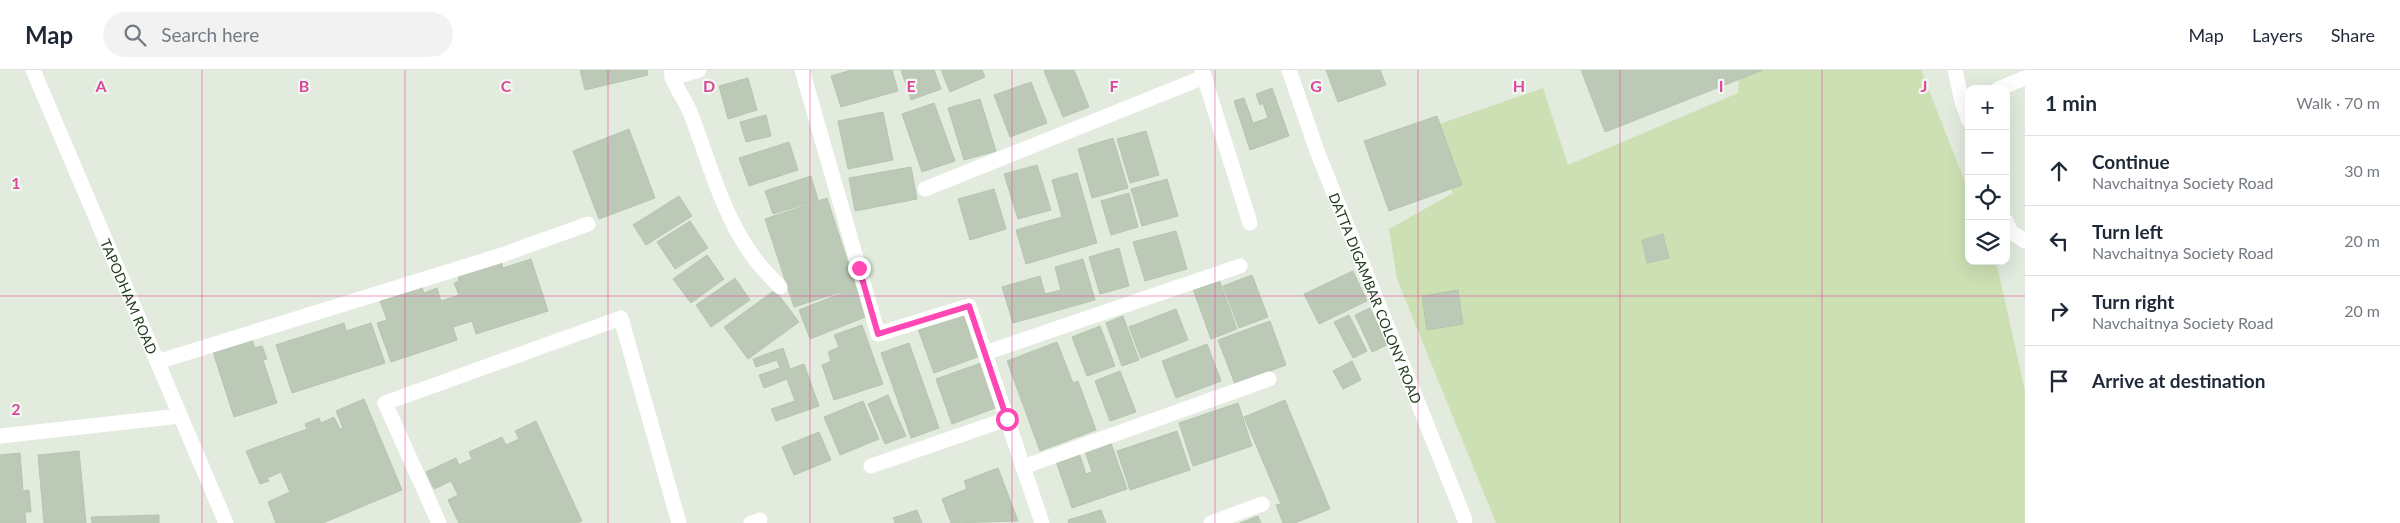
<!DOCTYPE html>
<meta charset="utf-8">
<style>
:root{--surface:#fff;--page:#f2f2f3;--text:#1f2937;--muted:#747a83;--line:#e0e1e3}
body{margin:0;font-family:Lato,sans-serif;background:var(--page);color:var(--text)}
.controls{position:absolute;right:15px;top:15px;display:grid;overflow:hidden;border-radius:10px;box-shadow:0 5px 20px #0002}
.controls button{width:45px;height:45px;display:grid;place-items:center;padding:0;border:0;border-bottom:1px solid var(--line);background:var(--surface);color:var(--text);font:25px sans-serif}
.stop{position:absolute;width:15px;height:15px;margin:-11px;border:4px solid #ff48b5;border-radius:50%;background:#fff}
.stop.end{background:#ff48b5;border-color:#fff;box-shadow:0 1px 5px #0008}
.list{margin:0;padding:0;list-style:none}
h2{display:flex;justify-content:space-between;align-items:center;height:65px;margin:0;padding:0 20px;font-size:21px}
h2 small{font-size:16px;font-weight:400;color:var(--muted)}
.list li{display:grid;grid-template-columns:32px 1fr auto;gap:15px;align-items:center;box-sizing:border-box;height:70px;padding:0 20px;border-top:1px solid var(--line)}
.list b{display:block;font-size:19px;white-space:nowrap}
.list p{margin:0;font-size:16px;white-space:nowrap;color:var(--muted)}
.list em{font-size:16px;font-style:normal;color:var(--muted)}
.icon{flex:none;width:28px;height:28px;fill:none;stroke:currentColor;stroke-width:2;stroke-linecap:round;stroke-linejoin:round}
.map{position:relative;flex:none;width:2025px;height:453px;overflow:hidden}
header{display:flex;align-items:center;gap:30px;box-sizing:border-box;height:70px;padding:0 25px;background:var(--surface);border-bottom:1px solid var(--line)}
header strong{font-size:24px}
nav{display:flex;gap:28px;margin-inline-start:auto;font-size:18px}
.search{width:350px;height:45px;background:var(--page);display:flex;align-items:center;gap:12px;box-sizing:border-box;padding:0 18px;border-radius:28px;color:var(--muted);font-size:19px}
main{display:flex}
aside{flex:1;background:var(--surface)}
.map>svg:first-child{display:block}
.green{fill:#cde0b3}
.building{fill:#bbc9b6;stroke:#b5c6af}
.lines{fill:none;stroke-linecap:round;stroke-linejoin:round}
.lane{stroke:#fff;stroke-width:15}
.street{stroke:#fff;stroke-width:15}
.route{stroke:#ff48b5;stroke-width:6}
.grid{fill:none;stroke:#de469e;stroke-width:1;stroke-opacity:0.55}
.labels{text-anchor:middle;dominant-baseline:central;stroke-width:4.5;stroke-linejoin:round;paint-order:stroke}
.street-label{font-size:14px;fill:#213d1d;stroke:#f1f8ee}
.grid-label{font-size:16px;text-anchor:middle;font-weight:bold;fill:#de469e;stroke:#f1f8ee;stroke-width:4.5;stroke-linejoin:round;paint-order:stroke}
</style>
<header>
<strong>Map</strong>
<div class="search"><svg class="icon" aria-label="search" viewBox="0 0 24 24"><circle cx="10" cy="10" r="6"/><path d="M15 15l6 6"/></svg>Search here</div>
<nav><a>Map</a><a>Layers</a><a>Share</a></nav>
</header>
<main>
<div class="map">
<svg width="2025" height="453" viewBox="0 0 2025 453">
<rect width="100%" height="100%" fill="#e2ebde"/>
<!-- green -->
<path class="green" d="M1739 0H1921L1969 122V191H1996L2025 321V453H1496L1397 209 1389 159 1453 123 1425 59 1543 18 1568 95 1738 23Z"/>
<!-- building -->
<g class="building">
<path d="M580 0H647L648 5 585 20Z"/>
<path d="M852 0H892L898 21 841 37 831 6Z"/>
<path d="M901 0H934L941 19 911 30Z"/>
<path d="M941 0H982L985 7 950 22Z"/>
<path d="M1048 0H1074L1089 37 1063 47 1044 1Z"/>
<path d="M1326 0H1380L1386 15 1338 32Z"/>
<path d="M1581 0H1763L1605 62Z"/>
<path d="M748 8 757 40 728 49 719 16Z"/>
<path d="M1031 12 1047 53 1010 67 994 25Z"/>
<path d="M1272 18 1289 66 1250 80 1234 31 1244 28 1253 53 1268 48 1263 33 1260 35 1256 24Z"/>
<path d="M980 29 996 81 964 90 948 38Z"/>
<path d="M934 33 955 91 922 102 902 44Z"/>
<path d="M883 42 893 90 848 99 838 51Z"/>
<path d="M766 45 771 66 746 72 740 52Z"/>
<path d="M1437 46 1462 115 1389 141 1364 71Z"/>
<path d="M629 59 655 128 599 149 573 81Z"/>
<path d="M1146 61 1159 105 1130 113 1117 69Z"/>
<path d="M1113 68 1128 118 1092 128 1078 79Z"/>
<path d="M789 72 798 100 749 116 739 88Z"/>
<path d="M1037 95 1051 140 1018 149 1004 104Z"/>
<path d="M911 97 917 129 855 141 849 108Z"/>
<path d="M1077 103 1097 173 1026 194 1016 160 1062 147 1052 110Z"/>
<path d="M811 106 818 130 773 144 765 121Z"/>
<path d="M1167 109 1178 146 1142 156 1131 119Z"/>
<path d="M994 119 1006 159 970 170 958 129Z"/>
<path d="M1129 123 1138 157 1111 165 1101 131Z"/>
<path d="M679 126 692 146 646 175 633 155Z"/>
<path d="M827 128 856 217 794 237 765 149Z"/>
<path d="M690 151 708 178 675 199 657 172Z"/>
<path d="M1176 161 1187 199 1145 211 1133 172Z"/>
<path d="M1663 164 1669 188 1647 193 1642 170Z"/>
<path d="M1119 178 1129 216 1100 224 1089 187Z"/>
<path d="M707 185 724 209 691 233 673 209Z"/>
<path d="M531 189 548 241 476 264 472 251 453 257 457 270 391 292 377 253 387 250 380 231 422 217 424 223 437 218 441 231 459 225 454 213 459 211 458 206 501 192 503 198Z"/>
<path d="M1083 189 1095 230 1013 253 1002 217 1040 206 1045 224 1061 220 1055 197Z"/>
<path d="M1353 201 1367 231 1319 254 1304 224Z"/>
<path d="M1252 205 1268 247 1239 258 1223 216Z"/>
<path d="M735 208 750 230 711 257 696 235Z"/>
<path d="M1219 209 1237 259 1211 269 1193 219Z"/>
<path d="M857 217 868 246 810 269 799 240Z"/>
<path d="M775 220 799 252 748 289 724 257Z"/>
<path d="M1458 220 1463 254 1427 260 1422 226Z"/>
<path d="M1370 238 1387 275 1372 282 1355 245Z"/>
<path d="M1176 239 1188 270 1141 288 1129 257Z"/>
<path d="M967 242 983 285 934 303 918 259Z"/>
<path d="M1349 245 1367 281 1353 288 1334 252Z"/>
<path d="M1123 246 1139 290 1122 296 1106 253Z"/>
<path d="M1270 251 1286 295 1235 314 1218 270Z"/>
<path d="M344 253 346 261 371 253 385 293 292 323 276 275Z"/>
<path d="M862 255 883 314 834 330 822 295 831 291 828 282 839 277 834 265Z"/>
<path d="M1100 256 1115 296 1087 306 1072 267Z"/>
<path d="M251 266 255 278 262 276 267 289 263 290 277 333 234 347 212 279Z"/>
<path d="M1057 272 1073 313 1078 311 1096 360 1040 381 1007 291Z"/>
<path d="M909 273 939 358 911 368 881 283Z"/>
<path d="M1207 274 1221 311 1176 328 1162 291Z"/>
<path d="M783 278 790 299 804 294 819 336 776 351 771 339 795 331 787 309 764 318 759 305 780 298 777 290 756 297 753 289Z"/>
<path d="M1352 291 1361 310 1343 319 1333 301Z"/>
<path d="M981 293 998 337 952 354 936 309Z"/>
<path d="M1120 301 1136 342 1110 351 1095 311Z"/>
<path d="M888 325 906 366 885 374 868 334Z"/>
<path d="M364 329 402 420 323 453H276L268 432 290 422 281 402 267 408 269 411 260 414 246 381 307 359 305 354 319 348 321 353 334 347 340 359 343 358 336 341Z"/>
<path d="M1285 330 1330 439 1295 453H1283L1276 435 1281 434 1244 347Z"/>
<path d="M863 331 879 369 840 385 824 347Z"/>
<path d="M1238 333 1252 376 1193 396 1179 353Z"/>
<path d="M536 351 582 451 577 453H459L448 430 458 425 451 411 434 419 426 402 456 388 459 395 472 389 469 382 502 367 506 375 519 369 515 361Z"/>
<path d="M1177 361 1190 400 1130 420 1117 381Z"/>
<path d="M819 362 831 390 794 405 782 377Z"/>
<path d="M1111 373 1127 419 1072 438 1056 391 1079 383 1086 404 1092 402 1085 381Z"/>
<path d="M79 381 86 453H44L38 385Z"/>
<path d="M20 383 23 421 29 420 31 442H25L26 453H0V385Z"/>
<path d="M998 398 1018 451 951 453 942 429 967 419 964 411Z"/>
<path d="M917 440 922 453H895L893 448Z"/>
<path d="M1101 440 1106 453H1069L1068 450Z"/>
<path d="M159 445V453H92L91 447Z"/>
<path d="M1258 446 1261 453H1240Z"/>
</g>
<g class="lines">
<!-- lane -->
<g class="lane">
<path d="M0 366 180 346"/>
<path d="M439 453 385 333 621 248 679 453"/>
<path d="M751 453 760 450"/>
</g>
<!-- street -->
<g class="street">
<path id="s1" d="M33 0 226 453"/>
<path d="M671 0C673 16 684 27 690 42 709 90 721 142 752 185 760 197 771 207 780 217"/>
<path d="M802 0 878 264 969 236 1042 453"/>
<path d="M1202 0 1250 153"/>
<path id="s2" d="M1289 0 1317 81 1465 450"/>
<path d="M1955 0 1962 32 1969 51"/>
<path d="M672 8 699 0"/>
<path d="M1998 19 2025 8"/>
<path d="M925 119 1204 7"/>
<path d="M2006 151 2011 162 2025 171"/>
<path d="M985 283 1240 196"/>
<path d="M157 292 502 185 588 154"/>
<path d="M871 396 1007 349"/>
<path d="M1023 397 1269 309"/>
<path d="M1211 453 1262 434"/>
</g>
</g>
<g class="lines">
<!-- route -->
<path class="route" d="M859 198 878 264 969 236 1007 349"/>
</g>
<!-- grid -->
<path class="grid" d="M202 0V453M405 0V453M608 0V453M810 0V453M1012 0V453M1215 0V453M1418 0V453M1620 0V453M1822 0V453M0 226H2025"/>
<g class="labels">
<!-- street labels -->
<g class="street-label">
<text stroke="none"><textPath href="#s1" startOffset="246">TAPODHAM ROAD</textPath></text>
<text stroke="none"><textPath href="#s2" startOffset="244">DATTA DIGAMBAR COLONY ROAD</textPath></text>
</g>
</g>
<g class="grid-label">
<text x="101" y="22">A</text>
<text x="304" y="22">B</text>
<text x="506" y="22">C</text>
<text x="709" y="22">D</text>
<text x="911" y="22">E</text>
<text x="1114" y="22">F</text>
<text x="1316" y="22">G</text>
<text x="1519" y="22">H</text>
<text x="1721" y="22">I</text>
<text x="1924" y="22">J</text>
<text x="16" y="119">1</text>
<text x="16" y="345">2</text>
</g>
</svg>
<div class="controls">
<button>+</button>
<button>−</button>
<button><svg class="icon" aria-label="locate" viewBox="0 0 24 24"><circle cx="12" cy="12" r="6"/><path d="M12 2v4M12 18v4M2 12h4M18 12h4"/></svg></button>
<button><svg class="icon" aria-label="layers" viewBox="0 0 24 24"><path d="M12 4l9 5-9 5-9-5zM3 14l9 5 9-5"/></svg></button>
</div>
<div class="stop" style="left:1007px;top:349px"></div>
<div class="stop end" style="left:859px;top:198px"></div>
</div>
<aside>
<h2>1 min<small>Walk · 70 m</small></h2>
<ul class="list">
<li><svg class="icon" aria-label="ahead" viewBox="0 0 24 24"><path d="M12 20V5M6 11l6-6 6 6"/></svg><div><b>Continue</b><p>Navchaitnya Society Road</p></div><em>30 m</em></li>
<li><svg class="icon" aria-label="left" viewBox="0 0 24 24"><path d="M17 20v-9H6M10 6l-5 5 5 5"/></svg><div><b>Turn left</b><p>Navchaitnya Society Road</p></div><em>20 m</em></li>
<li><svg class="icon" aria-label="right" viewBox="0 0 24 24"><path d="M7 20v-9h11M14 6l5 5-5 5"/></svg><div><b>Turn right</b><p>Navchaitnya Society Road</p></div><em>20 m</em></li>
<li><svg class="icon" aria-label="arrive" viewBox="0 0 24 24"><path d="M6 21V4h12l-3 4 3 4H6"/></svg><div><b>Arrive at destination</b></div></li>
</ul>
</aside>
</main>
